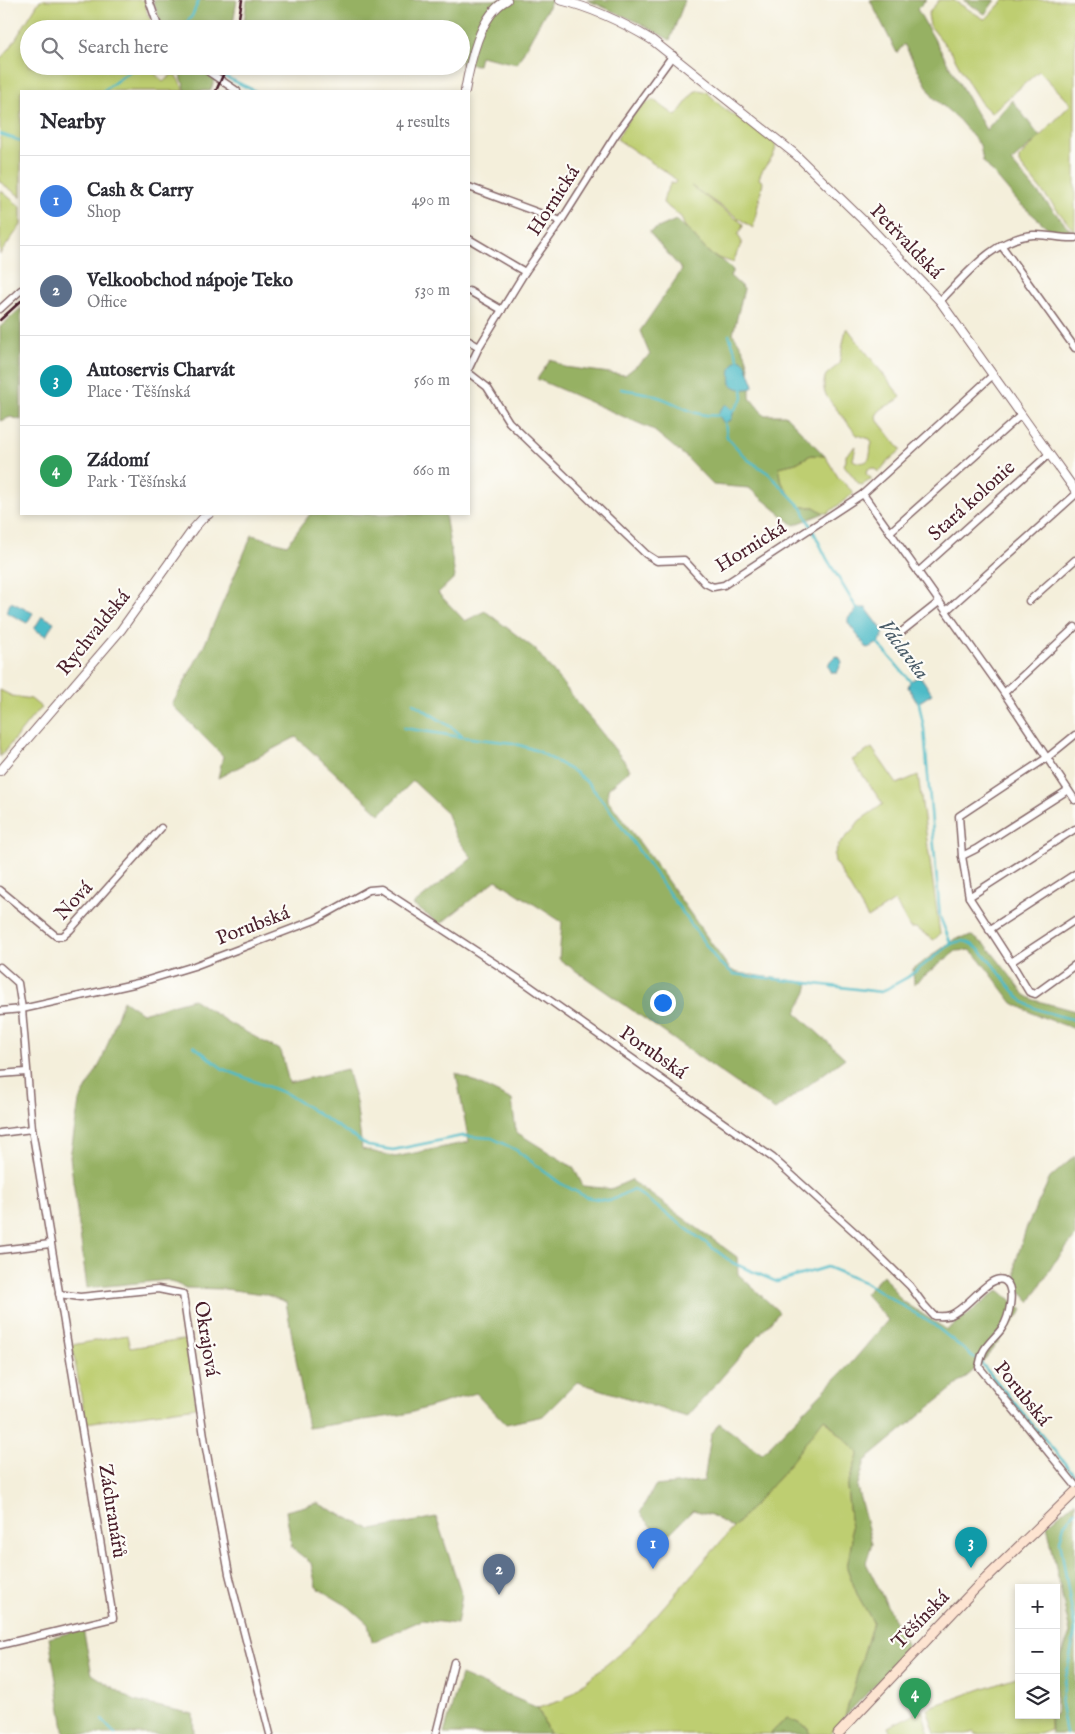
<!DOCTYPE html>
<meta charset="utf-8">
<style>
:root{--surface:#fff;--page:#f7f7f7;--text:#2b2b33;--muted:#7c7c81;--line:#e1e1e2;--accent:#0f766e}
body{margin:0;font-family:"IM FELL English",serif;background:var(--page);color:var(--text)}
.controls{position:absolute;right:15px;bottom:15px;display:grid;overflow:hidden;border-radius:0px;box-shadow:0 2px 8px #0003}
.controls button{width:45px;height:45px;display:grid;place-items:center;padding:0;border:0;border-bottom:1px solid var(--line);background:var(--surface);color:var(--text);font:25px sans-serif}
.you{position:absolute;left:662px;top:1002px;width:18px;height:18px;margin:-12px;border:4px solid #fff;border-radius:50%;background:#1a73e8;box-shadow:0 0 0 8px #1a73e833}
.badge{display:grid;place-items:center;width:32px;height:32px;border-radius:50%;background:var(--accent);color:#fff;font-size:16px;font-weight:700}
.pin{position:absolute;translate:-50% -41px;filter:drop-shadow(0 1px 2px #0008)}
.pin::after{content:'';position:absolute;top:26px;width:18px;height:15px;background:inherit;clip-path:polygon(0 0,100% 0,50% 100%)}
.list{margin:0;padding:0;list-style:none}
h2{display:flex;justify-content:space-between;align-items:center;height:65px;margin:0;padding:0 20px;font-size:21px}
h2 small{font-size:16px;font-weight:400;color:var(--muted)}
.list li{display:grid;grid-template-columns:32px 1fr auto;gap:15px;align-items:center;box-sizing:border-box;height:90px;padding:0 20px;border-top:1px solid var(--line)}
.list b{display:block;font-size:19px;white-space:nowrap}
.list p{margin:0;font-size:16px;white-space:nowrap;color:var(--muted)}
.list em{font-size:16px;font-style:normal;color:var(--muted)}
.icon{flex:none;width:28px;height:28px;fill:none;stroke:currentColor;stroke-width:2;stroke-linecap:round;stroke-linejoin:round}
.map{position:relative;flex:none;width:1075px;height:1734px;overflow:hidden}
.search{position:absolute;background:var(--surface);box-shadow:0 2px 8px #0003;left:20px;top:20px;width:450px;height:55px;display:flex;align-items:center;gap:12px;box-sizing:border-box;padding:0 18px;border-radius:28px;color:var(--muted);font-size:19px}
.panel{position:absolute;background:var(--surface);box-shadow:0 2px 8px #0003;left:20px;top:90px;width:450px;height:425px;border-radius:0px}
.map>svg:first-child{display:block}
.green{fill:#bece71;stroke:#84764e}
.forest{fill:#96b163;stroke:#706847}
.water{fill:#4dbbc7;stroke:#4c6d79}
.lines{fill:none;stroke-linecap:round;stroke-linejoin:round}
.stream{stroke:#4dbbc7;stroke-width:2.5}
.minor-casing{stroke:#866869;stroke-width:9}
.tertiary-casing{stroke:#866869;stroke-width:10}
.secondary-casing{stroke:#866869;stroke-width:11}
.minor{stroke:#fff;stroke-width:6}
.tertiary{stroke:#fff;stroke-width:8}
.secondary{stroke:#fde4d1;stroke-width:9}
.rail{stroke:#4a1f2b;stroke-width:2.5}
.labels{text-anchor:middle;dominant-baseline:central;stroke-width:4.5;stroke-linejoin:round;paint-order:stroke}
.street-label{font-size:20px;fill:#4a1f2b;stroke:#fdfcf7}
.water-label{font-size:21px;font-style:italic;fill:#4b5d69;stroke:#fdfcf7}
</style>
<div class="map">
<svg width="1075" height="1734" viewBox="0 0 1075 1734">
<rect width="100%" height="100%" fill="#fdfcf7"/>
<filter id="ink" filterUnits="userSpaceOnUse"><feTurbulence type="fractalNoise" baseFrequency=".02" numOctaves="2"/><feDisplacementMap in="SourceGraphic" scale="10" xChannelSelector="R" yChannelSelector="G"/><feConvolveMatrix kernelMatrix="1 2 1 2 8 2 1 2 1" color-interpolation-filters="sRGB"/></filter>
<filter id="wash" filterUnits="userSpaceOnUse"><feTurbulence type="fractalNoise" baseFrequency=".0096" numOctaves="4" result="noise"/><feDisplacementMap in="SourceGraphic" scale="20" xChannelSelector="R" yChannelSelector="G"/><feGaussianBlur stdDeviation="1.12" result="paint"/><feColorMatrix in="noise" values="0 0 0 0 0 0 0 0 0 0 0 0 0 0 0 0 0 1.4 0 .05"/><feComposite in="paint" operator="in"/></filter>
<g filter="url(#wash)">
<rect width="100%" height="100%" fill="#f4efdb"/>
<!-- green -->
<g class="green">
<path d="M40 0H145L147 13 155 29H29V66H152L150 68 163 82 171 75 175 74 185 91H21V197L0 182V59L10 48Z"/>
<path d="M939 0H953L984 19 987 18 1004 0H1075V232L1019 163V158L1023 154 1070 105V103L1039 71 991 113 981 103 969 84 952 53 930 26 928 14Z"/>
<path d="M699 90 707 92 724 109 739 118 746 120 775 143C779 156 762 165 759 179L763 182 753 228 691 186 742 223 743 226 738 235 742 242 733 262H731L713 256 707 251 684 225 681 217 663 203 665 194 671 183 674 184 676 181 673 177 617 139C624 124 637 107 652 100L655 101 676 116 694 92Z"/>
<path d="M0 190 21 207V225L0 254Z"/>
<path d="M846 329H848L901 397C894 405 881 405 876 416L878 421 901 450 888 461 879 472 873 468 868 469 866 474 872 479 862 485 859 484 844 465 846 461V455L856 446 853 460C859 464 869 464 870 455 871 450 870 448 872 443L870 439 857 435 827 397 824 390V380L826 375 839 364Z"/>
<path d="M811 455 825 456 838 477 854 493 828 513H824L814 507H801L795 502 782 483 779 467 796 463Z"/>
<path d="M0 690 12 696 31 699 42 708 34 715 0 757Z"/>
<path d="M872 748 897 784 918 775 940 934 934 940 916 928H910L895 901 868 918 835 862 834 855 840 843 852 831 859 821 883 804 852 760Z"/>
<path d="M127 1335 130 1348 189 1339 196 1407 86 1423 72 1345Z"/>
<path d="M823 1418 859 1453 847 1487 852 1540 847 1568 857 1594 873 1622 845 1716 829 1734H810L809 1728 787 1718 770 1734H549L538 1708 563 1700 629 1646 733 1528 782 1474Z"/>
<path d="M1019 1676V1715H1050V1730L1039 1734H975L974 1732 967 1734H935L927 1708Z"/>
<path d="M922 1710 929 1734H891L888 1727Z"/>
</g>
<!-- forest -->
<g class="forest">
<path d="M153 0H237L232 29H163Z"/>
<path d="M247 0H552L517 64 480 56 478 65 461 64V29H243Z"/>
<path d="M587 0H685L670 40 638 22Z"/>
<path d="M870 0H926L917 9 986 130 1012 100 1040 137 1011 162 1073 233 1055 234 1018 202 983 161 980 145 959 120 933 97 904 44 897 53Z"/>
<path d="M963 0H995L985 14Z"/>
<path d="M177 66H221L210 91H186Z"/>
<path d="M676 220 686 228 707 251 713 256 722 260 733 270 730 276 744 289 733 334C751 358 750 369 750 398L764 415H785L825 456 811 455 796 463 779 467 782 483 795 502 801 507H814L824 513 794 525 749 488 713 485 686 457 652 429 537 379 551 359 564 367 625 375 650 355 640 331 682 270 649 232Z"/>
<path d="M21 308V420L11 417 0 421V327Z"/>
<path d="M310 514H445L455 577 438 593 465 621 485 611 535 649 625 762 630 770 608 789V800L652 859 726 964 731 970 738 973 809 983 807 992 796 1013 845 1058 775 1110 559 959 562 922 496 880 440 924 413 905 472 858 455 835 446 812 413 781 380 814 296 737 218 778 223 756 172 705 204 646 252 535 287 545Z"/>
<path d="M972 936 987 946 1025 995 1034 1000 1075 1011V1029L1034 1014 1013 1003 978 957 970 950 956 951 914 984 913 969 957 938Z"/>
<path d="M193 999 229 1023 281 1051 289 1083 347 1069 356 1102 362 1149 395 1157 469 1142 456 1073 512 1100 516 1132 574 1168 583 1186 611 1189 631 1180 737 1257 738 1274 779 1312 687 1417 577 1382 543 1416 506 1424 476 1393 406 1414 308 1428 286 1302 264 1294 225 1289 186 1288 167 1280 87 1288 70 1157 79 1102 102 1060 123 1000 142 1013Z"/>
<path d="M1075 1156V1237L1054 1263 1030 1302 1016 1286V1261L1027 1226 1050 1178Z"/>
<path d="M883 1275 901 1300 947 1330 999 1290 1023 1310 984 1360 972 1372 865 1461 857 1487 872 1544 866 1563 909 1650 845 1716 873 1622 857 1594 847 1568 852 1540 847 1487 859 1453 824 1418 782 1474 733 1528 711 1515 693 1510 663 1540 640 1513 655 1486 704 1481 711 1435 719 1423 762 1454 854 1360 888 1320 865 1294Z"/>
<path d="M1075 1501V1734H1051L1050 1715H1056V1670L1070 1633 1047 1525Z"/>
<path d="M317 1503 372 1530 436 1517 462 1595 457 1624 422 1620 372 1642 368 1624 349 1607 316 1587 311 1563 292 1548 286 1511Z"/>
<path d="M83 1629 92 1674 134 1701 193 1714 194 1734H65L49 1638Z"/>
<path d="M461 1675 538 1708 549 1734H444Z"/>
<path d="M787 1718 809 1728 810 1734H770Z"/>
</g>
<!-- water -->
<g class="water">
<path d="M739 359 745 362 754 385 752 388C743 390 738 390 731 384 730 373 729 365 739 359Z"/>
<path d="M726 404 734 411 731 420 724 423 719 416V411Z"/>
<path d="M11 602 33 613 27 623 6 612Z"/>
<path d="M859 608H866L884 632C881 642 877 645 867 648L848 623V618Z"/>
<path d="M42 616 54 622 46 636 34 629Z"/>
<path d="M835 656 840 658 842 662 837 673H832L828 666 830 661Z"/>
<path d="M918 677 923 680 932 694 921 701H916L908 687 910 681Z"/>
</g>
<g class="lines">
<!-- stream -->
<g class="stream">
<path d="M181 29 192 16 199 0"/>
<path d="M211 70 255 91"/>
<path d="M103 91 137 66"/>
<path d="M0 134 21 141"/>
<path d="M729 335 739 361"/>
<path d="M621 389C632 391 645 392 655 396 680 403 694 419 722 415"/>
<path d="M731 411 735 409 743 398 742 387"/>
<path d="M725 421 727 437 747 459 768 473 802 508 827 559 859 612"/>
<path d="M877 642 911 682"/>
<path d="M918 698 924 729 940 917 951 944C954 943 959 941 962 941 982 941 1007 988 1024 1002 1038 1012 1059 1015 1075 1020"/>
<path d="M413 703 454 729 463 737 513 743 538 751 576 773 588 783 609 809 718 962 734 974 881 992 908 977 951 944"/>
<path d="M404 728 461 737"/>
<path d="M194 1046 223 1069 287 1094 368 1146 393 1150 462 1136 492 1138 516 1150 560 1183 586 1197 610 1201 633 1189 733 1263 777 1282 827 1267 866 1283 934 1325 981 1363 1073 1473 1075 1477"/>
<path d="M102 1720 115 1734"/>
<path d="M1066 1734 1061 1704 1075 1630 1060 1541 1064 1525 1075 1511"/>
</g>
</g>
</g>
<g filter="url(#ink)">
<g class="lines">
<defs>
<g id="minor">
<path d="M149 0 159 29"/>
<path d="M200 66 237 91"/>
<path d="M469 187 561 221"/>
<path d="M469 239 525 272"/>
<path d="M1001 245 1075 348"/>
<path d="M469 291 502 310"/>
<path d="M940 301C966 275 994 238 1033 235 1047 234 1061 239 1075 238"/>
<path d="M0 309 21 290"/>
<path d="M469 341 479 347"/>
<path d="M469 368 479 347 525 272 561 221 616 134 673 55"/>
<path d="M469 373 487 387 509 422 646 554 657 561 684 560 705 583 713 587 724 585 863 494 993 375"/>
<path d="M863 494 1004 693 1075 800"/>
<path d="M890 532 1021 415"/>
<path d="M918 572 1049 454"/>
<path d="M1029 601 1075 560"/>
<path d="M946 611 1075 495"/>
<path d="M895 637 939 602"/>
<path d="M1004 693 1075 627"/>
<path d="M1075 735 1048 757 959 816 962 856 969 897 1011 962 1075 920"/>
<path d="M962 856 976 849 1068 790"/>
<path d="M0 890 56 936H63L70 930 161 828"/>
<path d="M969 897 1075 829"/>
<path d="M989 930 1075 874"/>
<path d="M1011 962 1029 992 1035 994 1075 965"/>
<path d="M0 967 18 983 22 1009 32 1129 113 1618 0 1645"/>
<path d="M0 1011 22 1009 138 983 194 966 315 920 369 890 381 889 528 985 773 1158 859 1236 910 1286 924 1305 934 1316C939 1316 945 1317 950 1315 967 1310 991 1271 1005 1281 1016 1289 1009 1318 1002 1328 997 1336 987 1343 983 1352 981 1357 980 1362 979 1367L1075 1485"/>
<path d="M0 1074 26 1072"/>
<path d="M0 1133 32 1129"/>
<path d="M0 1250 50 1244"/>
<path d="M59 1294 80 1297 158 1289 183 1294 205 1443 229 1574 270 1734"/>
<path d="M436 1734 454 1662"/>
</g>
<g id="tertiary">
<path d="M560 0C593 8 624 23 652 40L795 154 868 225 940 301 1075 490"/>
<path d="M465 91C470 63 479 15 507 0"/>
<path d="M0 771 121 630 194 528 203 518 209 514"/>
</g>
<path id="secondary" d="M838 1734 974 1590 1075 1492"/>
</defs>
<!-- minor casing -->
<use href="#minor" class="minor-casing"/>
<!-- tertiary casing -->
<use href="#tertiary" class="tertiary-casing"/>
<!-- secondary casing -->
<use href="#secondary" class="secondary-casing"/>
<!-- minor -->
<use href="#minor" class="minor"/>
<!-- tertiary -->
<use href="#tertiary" class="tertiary"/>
<!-- secondary -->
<use href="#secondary" class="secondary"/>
<!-- rail -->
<g class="rail">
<path d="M237 29 242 0"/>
<path d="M216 91 227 66"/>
<path d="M0 320 21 301"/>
</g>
</g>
</g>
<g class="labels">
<!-- street labels -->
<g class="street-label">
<text transform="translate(554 201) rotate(-57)">Hornická</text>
<text transform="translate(906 242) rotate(46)">Petřvaldská</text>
<text transform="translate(972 501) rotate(-42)">Stará kolonie</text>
<text transform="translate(751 547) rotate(-32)">Hornická</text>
<text transform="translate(94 633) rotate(-51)">Rychvaldská</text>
<text transform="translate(74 901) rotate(-47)">Nová</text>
<text transform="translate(253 926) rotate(-21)">Porubská</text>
<text transform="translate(653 1053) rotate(35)">Porubská</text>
<text transform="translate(206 1339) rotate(81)">Okrajová</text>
<text transform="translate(1022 1394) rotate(51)">Porubská</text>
<text transform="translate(112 1511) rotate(81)">Záchranářů</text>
<text transform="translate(921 1620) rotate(-46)">Těšínská</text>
</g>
<!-- water labels -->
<g class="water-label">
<text transform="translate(903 650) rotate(53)">Václavka</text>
</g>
</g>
</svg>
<div class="controls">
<button>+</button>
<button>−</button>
<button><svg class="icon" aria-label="layers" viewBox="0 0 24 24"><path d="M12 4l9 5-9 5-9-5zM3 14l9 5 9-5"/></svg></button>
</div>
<div class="you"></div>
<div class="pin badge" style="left:653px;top:1569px;background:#3f7fe0">1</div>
<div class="pin badge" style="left:499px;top:1595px;background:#5c6f8a">2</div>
<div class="pin badge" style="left:971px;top:1568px;background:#0f9aa8">3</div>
<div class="pin badge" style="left:915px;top:1719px;background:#2e9e5b">4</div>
<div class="search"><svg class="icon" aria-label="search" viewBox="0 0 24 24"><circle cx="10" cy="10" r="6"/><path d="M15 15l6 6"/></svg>Search here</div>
<section class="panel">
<h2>Nearby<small>4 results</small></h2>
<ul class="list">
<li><span class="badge" style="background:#3f7fe0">1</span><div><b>Cash &amp; Carry</b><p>Shop</p></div><em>490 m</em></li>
<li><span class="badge" style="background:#5c6f8a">2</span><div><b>Velkoobchod nápoje Teko</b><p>Office</p></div><em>530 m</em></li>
<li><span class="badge" style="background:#0f9aa8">3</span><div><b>Autoservis Charvát</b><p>Place · Těšínská</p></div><em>560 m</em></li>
<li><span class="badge" style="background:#2e9e5b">4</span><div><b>Zádomí</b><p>Park · Těšínská</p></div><em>660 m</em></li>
</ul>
</section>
</div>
